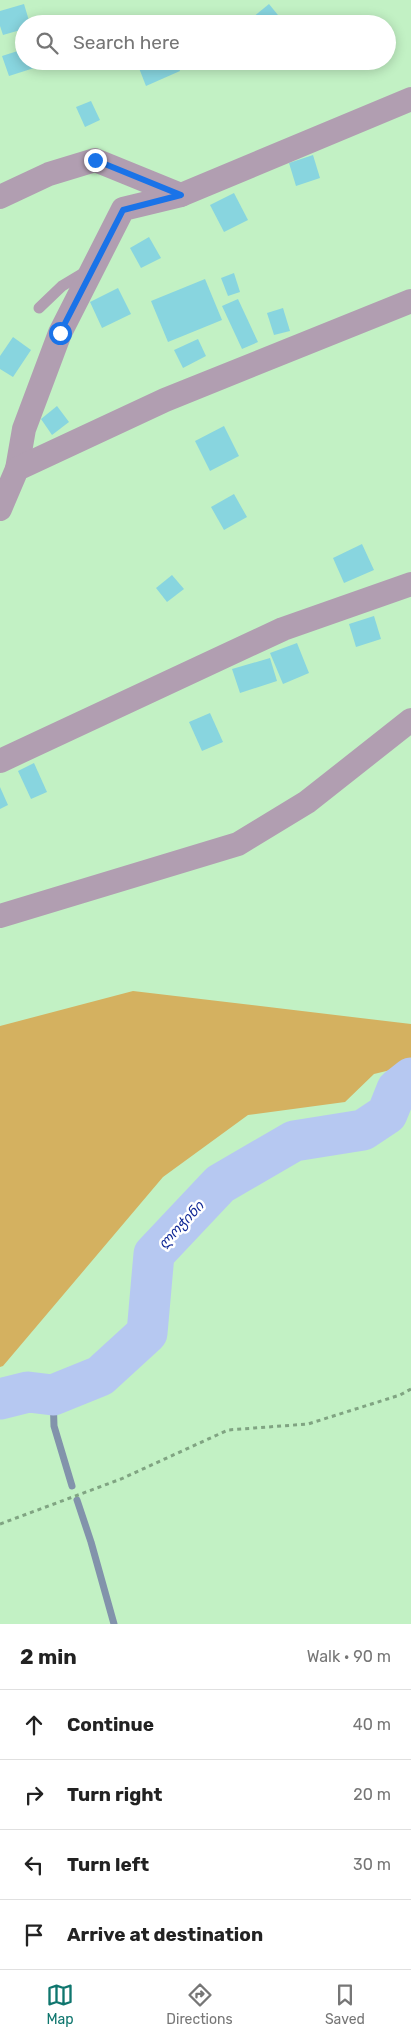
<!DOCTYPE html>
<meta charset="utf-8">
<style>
:root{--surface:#fff;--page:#f6f6f6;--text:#222;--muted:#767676;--line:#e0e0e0;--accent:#0f766e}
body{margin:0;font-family:Rubik,"Noto Sans Georgian",sans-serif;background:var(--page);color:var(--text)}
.stop{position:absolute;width:15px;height:15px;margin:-11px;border:4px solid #1a73e8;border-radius:50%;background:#fff}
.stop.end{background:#1a73e8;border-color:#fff;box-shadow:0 1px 5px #0008}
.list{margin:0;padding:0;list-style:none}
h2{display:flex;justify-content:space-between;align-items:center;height:65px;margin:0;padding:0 20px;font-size:21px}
h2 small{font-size:16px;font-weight:400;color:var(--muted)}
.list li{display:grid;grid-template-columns:32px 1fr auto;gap:15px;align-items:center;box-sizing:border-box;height:70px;padding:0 20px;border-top:1px solid var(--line)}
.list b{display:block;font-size:19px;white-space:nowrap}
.list em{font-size:16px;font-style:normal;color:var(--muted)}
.icon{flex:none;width:28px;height:28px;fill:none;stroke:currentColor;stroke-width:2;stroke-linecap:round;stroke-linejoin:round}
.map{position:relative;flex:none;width:411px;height:1624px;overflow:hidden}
.search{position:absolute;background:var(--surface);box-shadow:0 2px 12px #0003;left:15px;right:15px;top:15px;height:55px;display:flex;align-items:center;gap:12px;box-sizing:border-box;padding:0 18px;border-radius:28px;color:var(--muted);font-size:19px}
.sheet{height:345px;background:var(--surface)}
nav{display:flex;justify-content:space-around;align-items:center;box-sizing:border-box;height:70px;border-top:1px solid var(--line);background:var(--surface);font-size:14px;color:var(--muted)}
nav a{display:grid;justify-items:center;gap:2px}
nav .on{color:var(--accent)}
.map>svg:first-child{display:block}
.green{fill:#d4b160}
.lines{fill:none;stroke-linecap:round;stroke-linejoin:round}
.stream{stroke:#8293ab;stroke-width:7}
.river{stroke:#b6c8f1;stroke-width:41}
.building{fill:#88d5df}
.path{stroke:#80a482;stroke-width:3;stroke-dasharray:4 4;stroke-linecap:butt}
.lane{stroke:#b19eb1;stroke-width:11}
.street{stroke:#b19eb1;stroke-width:24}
.route{stroke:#1a73e8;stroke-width:6}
.labels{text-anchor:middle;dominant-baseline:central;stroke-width:5;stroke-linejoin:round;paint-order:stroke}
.water-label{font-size:14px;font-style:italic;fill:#0f2795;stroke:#fff}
</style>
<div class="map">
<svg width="411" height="1624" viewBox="0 0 411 1624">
<rect width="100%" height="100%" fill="#c2f1c4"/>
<!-- green -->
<path class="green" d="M133 991 411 1024V1065L374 1074 345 1102 248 1115 163 1177 3 1366 0 1367V1026Z"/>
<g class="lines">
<!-- stream -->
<g class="stream">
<path d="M53 1395 54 1426 72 1486"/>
<path d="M77 1500 91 1542 114 1624"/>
</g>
<!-- river -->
<path class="river" d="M0 1399 28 1392 53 1395 100 1376 147 1333 154 1254 220 1184 294 1141 363 1130 387 1114 397 1089 411 1078"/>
</g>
<!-- building -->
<g class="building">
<path d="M24 4 30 24H24V29L3 35 0 26V11Z"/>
<path d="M269 4 282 20 277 24H257L252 18Z"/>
<path d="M24 49V61H32L34 68 9 76 2 56Z"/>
<path d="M141 61H176L180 71 146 86 137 63Z"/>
<path d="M91 101 100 120 85 127 76 107Z"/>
<path d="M313 155 320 178 296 186 289 163Z"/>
<path d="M234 193 248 220 224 232 210 205Z"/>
<path d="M149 237 161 258 141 268 130 248Z"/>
<path d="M234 273 240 292 228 296 221 278Z"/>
<path d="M205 279 222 320 168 342 151 301Z"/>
<path d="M118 288 131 314 102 328 90 302Z"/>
<path d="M238 299 258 342 242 349 222 306Z"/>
<path d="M283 308 290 331 274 335 267 313Z"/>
<path d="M13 337 31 350 13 377 0 369V356Z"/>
<path d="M198 339 206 356 183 368 174 350Z"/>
<path d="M57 406 69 422 52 435 41 419Z"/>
<path d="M224 426 239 456 210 471 195 441Z"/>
<path d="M234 494 247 517 224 530 211 507Z"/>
<path d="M362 544 374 570 344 583 333 558Z"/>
<path d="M172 575 184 589 167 602 156 588Z"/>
<path d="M374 616 381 639 356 647 349 624Z"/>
<path d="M297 643 309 673 283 684 270 653Z"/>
<path d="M270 658 277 681 240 693 232 669Z"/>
<path d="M210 713 223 742 202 751 189 722Z"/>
<path d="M34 763 47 792 31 799 18 771Z"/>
<path d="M0 787 8 805 0 809Z"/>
</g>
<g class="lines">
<!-- path -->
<path class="path" d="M0 1524 121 1479 228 1430 308 1424 400 1395 411 1389"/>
<!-- lane -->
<path class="lane" d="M39 308 62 286 87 271"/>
<!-- street -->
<g class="street">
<path d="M0 197 49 174 95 160 181 195"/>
<path d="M17 469 24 429 60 333 123 209 181 195 411 99"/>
<path d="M0 509 17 469 165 400 411 301"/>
<path d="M0 761 283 629 411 584"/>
<path d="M0 916 238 844 307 802 411 720"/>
</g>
</g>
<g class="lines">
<!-- route -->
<path class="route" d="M60 333 123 210 181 195 95 160"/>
</g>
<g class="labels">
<!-- water labels -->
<g class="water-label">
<text transform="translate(181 1225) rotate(-47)">ლოჭინი</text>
</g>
</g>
</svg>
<div class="stop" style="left:60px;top:333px"></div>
<div class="stop end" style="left:95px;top:160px"></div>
<div class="search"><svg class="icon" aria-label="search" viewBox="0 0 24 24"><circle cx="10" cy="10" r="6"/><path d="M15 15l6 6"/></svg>Search here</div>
</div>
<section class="sheet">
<h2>2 min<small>Walk · 90 m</small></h2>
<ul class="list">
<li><svg class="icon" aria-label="ahead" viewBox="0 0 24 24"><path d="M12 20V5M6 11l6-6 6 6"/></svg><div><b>Continue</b></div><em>40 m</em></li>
<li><svg class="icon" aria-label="right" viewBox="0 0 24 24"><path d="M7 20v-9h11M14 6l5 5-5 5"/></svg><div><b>Turn right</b></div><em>20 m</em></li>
<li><svg class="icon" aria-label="left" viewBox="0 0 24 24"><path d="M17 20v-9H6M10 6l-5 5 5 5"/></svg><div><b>Turn left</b></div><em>30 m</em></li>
<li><svg class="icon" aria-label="arrive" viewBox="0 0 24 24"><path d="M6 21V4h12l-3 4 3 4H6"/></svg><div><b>Arrive at destination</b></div></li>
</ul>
</section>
<nav>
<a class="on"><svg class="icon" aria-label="map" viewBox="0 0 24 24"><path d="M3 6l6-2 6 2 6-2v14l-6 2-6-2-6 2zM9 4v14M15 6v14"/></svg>Map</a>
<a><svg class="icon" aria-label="directions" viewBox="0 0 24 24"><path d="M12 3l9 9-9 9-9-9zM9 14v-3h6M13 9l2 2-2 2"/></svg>Directions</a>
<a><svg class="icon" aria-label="saved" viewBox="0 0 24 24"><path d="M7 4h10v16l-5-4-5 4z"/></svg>Saved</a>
</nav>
